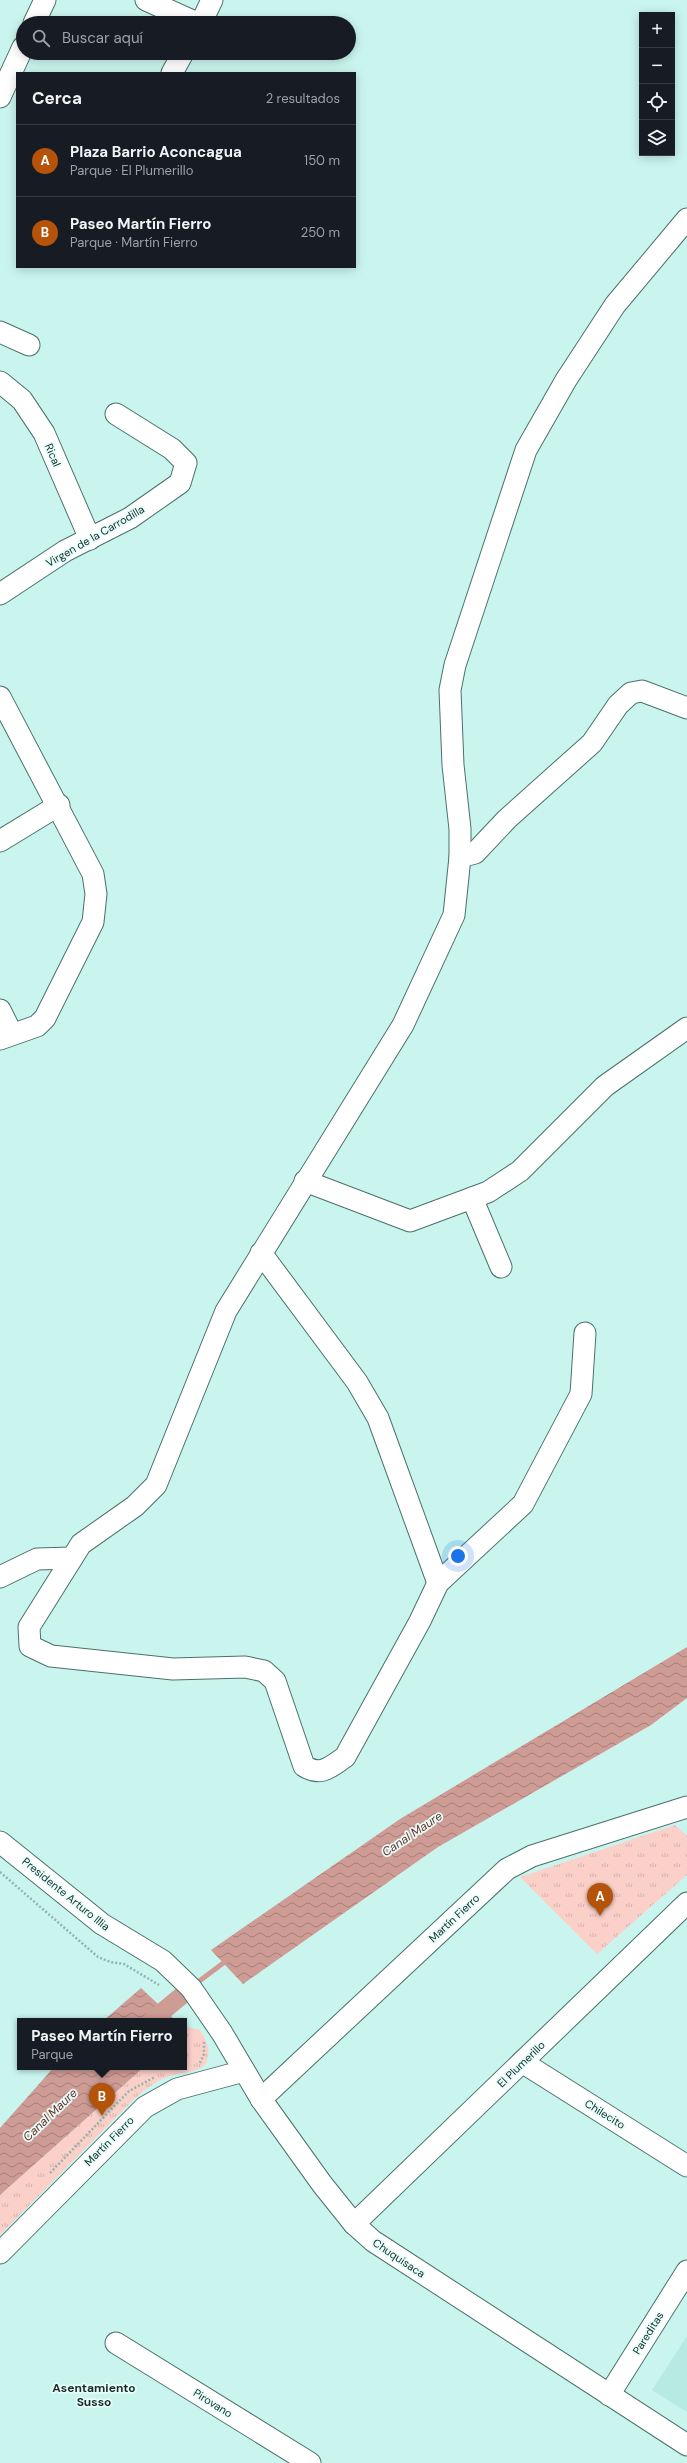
<!DOCTYPE html>
<html lang="es">
<meta charset="utf-8">
<style>
:root{--surface:#171b24;--page:#20242c;--text:#f1f3f6;--muted:#9ea1a6;--line:#363941;--accent:#b45309}
body{margin:0;font-family:"DM Sans",sans-serif;background:var(--page);color:var(--text)}
.controls{position:absolute;right:12px;top:12px;display:grid;overflow:hidden;border-radius:0px;box-shadow:0 2px 10px #0003}
.controls button{width:36px;height:36px;display:grid;place-items:center;padding:0;border:0;border-bottom:1px solid var(--line);background:var(--surface);color:var(--text);font:20px sans-serif}
.you{position:absolute;left:458px;top:1556px;width:14px;height:14px;margin:-10px;border:3px solid #fff;border-radius:50%;background:#1a73e8;box-shadow:0 0 0 6px #1a73e833}
.badge{display:grid;place-items:center;width:26px;height:26px;border-radius:50%;background:var(--accent);color:#fff;font-size:13px;font-weight:700}
.pin{position:absolute;translate:-50% -33px;filter:drop-shadow(0 1px 2px #0008)}
.pin::after{content:'';position:absolute;top:21px;width:14px;height:12px;background:inherit;clip-path:polygon(0 0,100% 0,50% 100%)}
.popup{position:absolute;left:17px;top:2018px;width:170px;height:52px;box-sizing:border-box;display:grid;place-content:center;border-radius:0px;background:var(--surface);filter:drop-shadow(0 1px 3px #0005);font-size:13px;white-space:nowrap;color:var(--muted)}
.popup b{font-size:15px;color:var(--text)}
.popup::after{content:'';position:absolute;left:50%;top:100%;margin-left:-8px;border:8px solid transparent;border-top-color:var(--surface)}
.list{margin:0;padding:0;list-style:none}
h2{display:flex;justify-content:space-between;align-items:center;height:52px;margin:0;padding:0 16px;font-size:17px}
h2 small{font-size:13px;font-weight:400;color:var(--muted)}
.list li{display:grid;grid-template-columns:26px 1fr auto;gap:12px;align-items:center;box-sizing:border-box;height:72px;padding:0 16px;border-top:1px solid var(--line)}
.list b{display:block;font-size:15px;white-space:nowrap}
.list p{margin:0;font-size:13px;white-space:nowrap;color:var(--muted)}
.list em{font-size:13px;font-style:normal;color:var(--muted)}
.icon{flex:none;width:22px;height:22px;fill:none;stroke:currentColor;stroke-width:2;stroke-linecap:round;stroke-linejoin:round}
.map{position:relative;flex:none;width:687px;height:2463px;overflow:hidden}
.search{position:absolute;background:var(--surface);box-shadow:0 2px 10px #0003;left:16px;top:16px;width:340px;height:44px;display:flex;align-items:center;gap:10px;box-sizing:border-box;padding:0 14px;border-radius:22px;color:var(--muted);font-size:15px}
.panel{position:absolute;background:var(--surface);box-shadow:0 2px 10px #0003;left:16px;top:72px;width:340px;height:196px;border-radius:0px}
.map>svg:first-child{display:block}
.built{fill:#b6eae2}
.park{fill:url(#park-tufts)}
.water{fill:url(#water-waves)}
.lines{fill:none;stroke-linecap:round;stroke-linejoin:round}
.stream{stroke:#ce9c95;stroke-width:5}
.canal{stroke:#ce9c95;stroke-width:18}
.minor-casing{stroke:#4a716b;stroke-width:23}
.path{stroke:#91b4ae;stroke-width:2.5;stroke-dasharray:2 2;stroke-linecap:butt}
.minor{stroke:#fff;stroke-width:21}
.labels{text-anchor:middle;dominant-baseline:central;stroke-width:3.5;stroke-linejoin:round;paint-order:stroke}
.street-label{font-size:11px;fill:#192a27;stroke:#e5fefa}
.water-label{font-size:12px;font-style:italic;fill:#6e2f28;stroke:#e5fefa}
.neighbourhood-label{font-size:12px;font-weight:bold;fill:#192a27;stroke:#e5fefa}
</style>
<div class="map">
<svg width="687" height="2463" viewBox="0 0 687 2463">
<defs>
<pattern id="park-tufts" width="24" height="20" patternUnits="userSpaceOnUse"><rect width="24" height="20" fill="#fbd0c9"/><path d="M3 7l-1-3M5 7V3M7 7l1-3M15 17l-1-3M17 17v-4M19 17l1-3" fill="none" stroke="#d7b3ad"/></pattern>
<pattern id="water-waves" width="16" height="10" patternUnits="userSpaceOnUse"><rect width="16" height="10" fill="#ce9c95"/><path d="M0 5q4-4 8 0t8 0" fill="none" stroke="#a67f7a"/></pattern>
</defs>
<rect width="100%" height="100%" fill="#caf5ee"/>
<!-- built -->
<path class="built" d="M687 2336V2412L652 2390Z"/>
<!-- park -->
<g class="park">
<path d="M675 1825 687 1836V1875L597 1954 520 1877Z"/>
<path d="M184 2026 200 2030C208 2043 211 2050 206 2064 197 2073 182 2072 170 2076 157 2080 146 2089 135 2098L0 2235V2195L144 2067H184Z"/>
</g>
<!-- water -->
<g class="water">
<path d="M687 1647V1698L651 1725 438 1847 243 1984 211 1950 400 1819Z"/>
<path d="M141 1988 176 2021H103Z"/>
<path d="M54 2067H144L0 2195V2128Z"/>
</g>
<g class="lines">
<!-- stream -->
<path class="stream" d="M194 1985 226 1961"/>
<!-- canal -->
<path class="canal" d="M151 2021 191 1988"/>
<defs>
<g id="minor">
<path d="M146 0 197 23"/>
<path d="M34 23 45 0"/>
<path d="M201 23 212 0"/>
<path d="M172 73 183 53"/>
<path d="M0 97 23 47"/>
<path d="M0 332 29 345"/>
<path d="M0 382 22 400 44 433 90 539"/>
<path d="M0 594 65 551 130 518 180 483 186 463 172 449 116 414"/>
<path d="M0 697 93 874 96 894 93 922 45 1018 37 1026 0 1039"/>
<path d="M0 841 59 805"/>
<path d="M460 857 475 853 507 819 592 743 618 705 631 693 642 691 687 708"/>
<path d="M0 1010 12 1034"/>
<path d="M305 1181 410 1221 488 1192 520 1171 605 1086 687 1028"/>
<path d="M472 1198 501 1267"/>
<path d="M261 1253 357 1382 378 1418 438 1583"/>
<path d="M585 1333 581 1394 523 1504 438 1583 420 1621 345 1757C330 1767 321 1777 304 1766L275 1681 264 1671 245 1667 173 1669 51 1656 30 1646 29 1627 81 1544 135 1506 156 1485 226 1311 403 1025 454 915 460 857V829L453 765 450 690 455 665 526 450 566 380 615 305 687 219"/>
<path d="M0 1577 37 1559 72 1558"/>
<path d="M0 1842 102 1924 163 1961 191 1988 222 2033 261 2099 322 2184 354 2224 373 2241 687 2445"/>
<path d="M522 2062 687 2166"/>
<path d="M261 2099 507 1869 532 1856 687 1807"/>
<path d="M354 2224 687 1903"/>
<path d="M0 2253 145 2107 177 2089 244 2071"/>
<path d="M116 2343 310 2463"/>
<path d="M609 2395 687 2271"/>
</g>
</defs>
<!-- minor casing -->
<use href="#minor" class="minor-casing"/>
<!-- path -->
<g class="path">
<path d="M0 1872 98 1957 110 1962 124 1964 159 1985"/>
<path d="M200 2063 204 2054V2042"/>
<path d="M50 2173 129 2091 155 2077"/>
</g>
<!-- minor -->
<use href="#minor" class="minor"/>
</g>
<g class="labels">
<!-- street labels -->
<g class="street-label">
<text transform="translate(53 455) rotate(67)">Rical</text>
<text transform="translate(95 536) rotate(-30)">Virgen de la Carrodilla</text>
<text transform="translate(66 1894) rotate(39)">Presidente Arturo Illia</text>
<text transform="translate(454 1918) rotate(-43)">Martín Fierro</text>
<text transform="translate(521 2064) rotate(-44)">El Plumerillo</text>
<text transform="translate(605 2114) rotate(32)">Chilecito</text>
<text transform="translate(109 2141) rotate(-45)">Martín Fierro</text>
<text transform="translate(399 2258) rotate(34)">Chuquisaca</text>
<text transform="translate(648 2333) rotate(-58)">Pareditas</text>
<text transform="translate(213 2403) rotate(32)">Pirovano</text>
</g>
<!-- water labels -->
<g class="water-label">
<text transform="translate(412 1834) rotate(-34)">Canal Maure</text>
<text transform="translate(50 2115) rotate(-44)">Canal Maure</text>
</g>
<!-- neighbourhood labels -->
<g class="neighbourhood-label">
<text x="94" y="2388">Asentamiento<tspan x="94" dy="14">Susso</tspan></text>
</g>
</g>
</svg>
<div class="controls">
<button>+</button>
<button>−</button>
<button><svg class="icon" aria-label="locate" viewBox="0 0 24 24"><circle cx="12" cy="12" r="6"/><path d="M12 2v4M12 18v4M2 12h4M18 12h4"/></svg></button>
<button><svg class="icon" aria-label="layers" viewBox="0 0 24 24"><path d="M12 4l9 5-9 5-9-5zM3 14l9 5 9-5"/></svg></button>
</div>
<div class="you"></div>
<div class="pin badge" style="left:600px;top:1916px">A</div>
<div class="pin badge" style="left:102px;top:2116px">B</div>
<div class="popup"><b>Paseo Martín Fierro</b>Parque</div>
<div class="search"><svg class="icon" aria-label="search" viewBox="0 0 24 24"><circle cx="10" cy="10" r="6"/><path d="M15 15l6 6"/></svg>Buscar aquí</div>
<section class="panel">
<h2>Cerca<small>2 resultados</small></h2>
<ul class="list">
<li><span class="badge">A</span><div><b>Plaza Barrio Aconcagua</b><p>Parque · El Plumerillo</p></div><em>150 m</em></li>
<li><span class="badge">B</span><div><b>Paseo Martín Fierro</b><p>Parque · Martín Fierro</p></div><em>250 m</em></li>
</ul>
</section>
</div>
